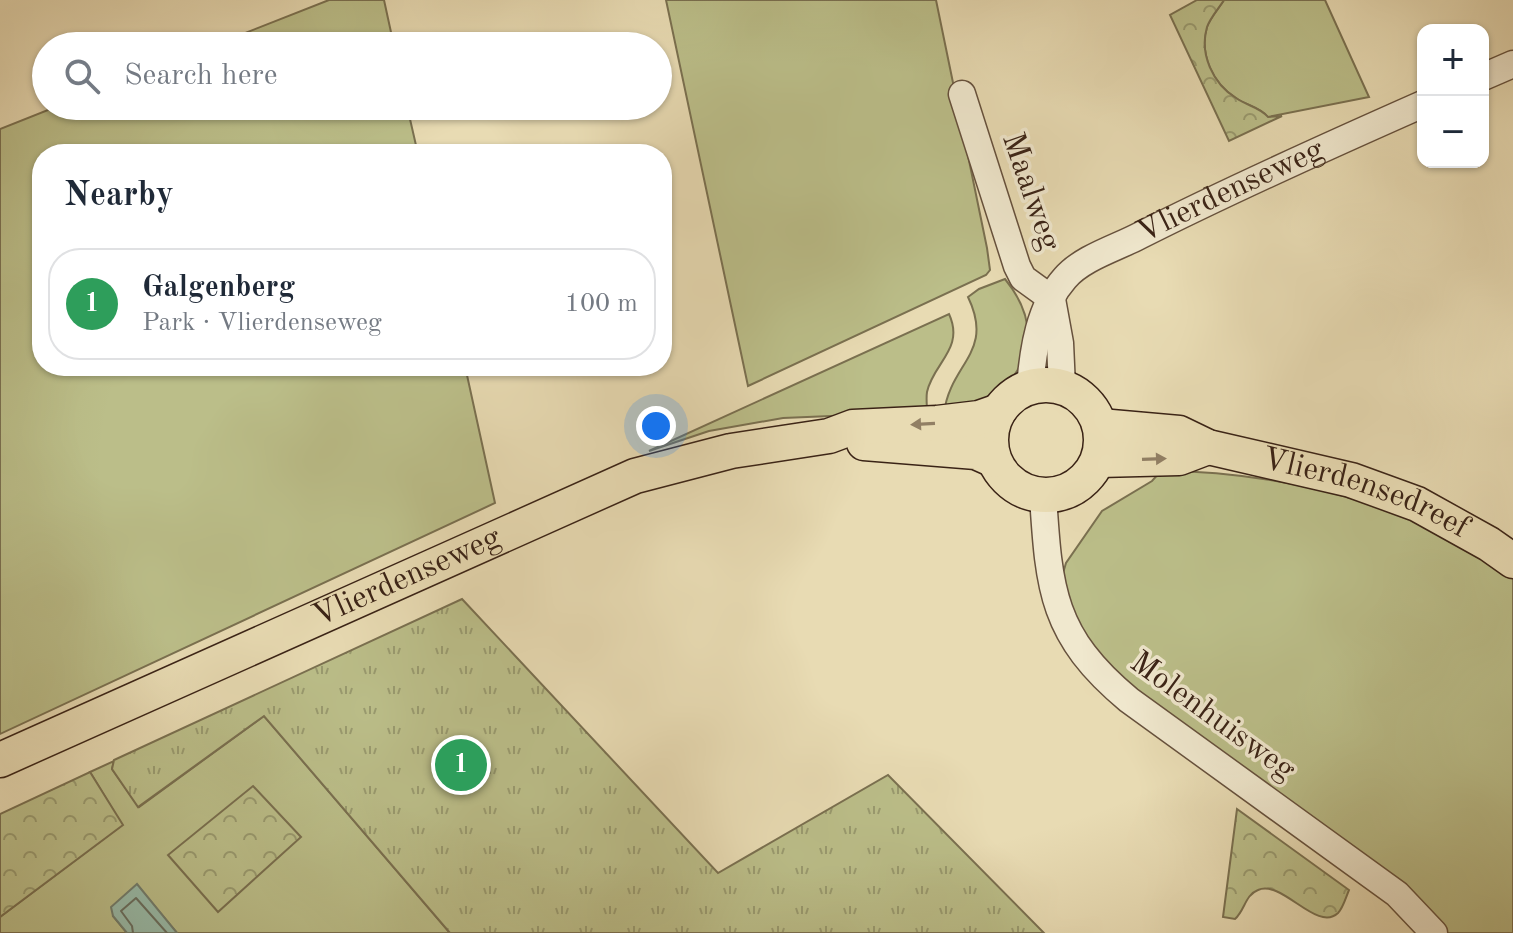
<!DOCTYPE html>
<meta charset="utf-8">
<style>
:root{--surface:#fff;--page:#f2f2f3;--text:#1f2937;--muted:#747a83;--line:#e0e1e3;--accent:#8f2418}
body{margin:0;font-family:"Old Standard TT",serif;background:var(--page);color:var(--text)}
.controls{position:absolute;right:24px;top:24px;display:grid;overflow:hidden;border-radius:16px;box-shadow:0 2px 6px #0004}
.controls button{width:72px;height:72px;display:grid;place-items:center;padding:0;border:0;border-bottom:2px solid var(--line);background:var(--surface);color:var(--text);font:40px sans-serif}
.you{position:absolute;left:656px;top:426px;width:28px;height:28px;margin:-20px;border:6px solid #fff;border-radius:50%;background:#1a73e8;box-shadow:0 0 0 12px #1a73e833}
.badge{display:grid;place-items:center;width:52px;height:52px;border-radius:50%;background:var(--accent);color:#fff;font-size:26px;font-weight:700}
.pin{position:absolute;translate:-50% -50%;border:4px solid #fff;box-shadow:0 2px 8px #0006}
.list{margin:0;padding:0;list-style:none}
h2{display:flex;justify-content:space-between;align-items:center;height:104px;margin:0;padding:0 32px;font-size:34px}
h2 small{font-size:26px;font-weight:400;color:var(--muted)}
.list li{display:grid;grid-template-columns:52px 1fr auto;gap:24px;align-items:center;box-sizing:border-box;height:112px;margin:0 16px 16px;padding:0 16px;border:2px solid var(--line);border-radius:32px}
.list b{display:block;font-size:30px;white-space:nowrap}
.list p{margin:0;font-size:26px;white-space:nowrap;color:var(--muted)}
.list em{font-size:26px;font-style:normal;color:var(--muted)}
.icon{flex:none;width:44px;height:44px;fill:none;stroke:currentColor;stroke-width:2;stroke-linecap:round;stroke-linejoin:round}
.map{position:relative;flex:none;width:1513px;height:933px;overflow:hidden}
.search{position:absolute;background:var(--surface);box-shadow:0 2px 6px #0004;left:32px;top:32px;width:640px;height:88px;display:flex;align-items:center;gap:20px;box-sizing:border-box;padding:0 28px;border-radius:44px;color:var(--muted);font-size:30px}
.panel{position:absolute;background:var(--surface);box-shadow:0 2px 6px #0004;left:32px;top:144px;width:640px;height:232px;border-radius:32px}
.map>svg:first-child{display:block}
.grass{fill:#bbbe89;stroke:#7a7050;stroke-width:2}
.forest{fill:url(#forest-crowns);stroke:#7a7050;stroke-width:2}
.park{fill:url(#park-tufts);stroke:#7a7050;stroke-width:2}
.water{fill:#98bba9;stroke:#727e6e;stroke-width:2}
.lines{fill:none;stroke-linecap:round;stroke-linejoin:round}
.shore{stroke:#696f60;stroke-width:2}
.minor-casing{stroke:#66513d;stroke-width:29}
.major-casing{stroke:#3a2316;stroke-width:37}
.minor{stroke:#f0e8ce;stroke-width:26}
.major{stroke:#e8dbb3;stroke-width:34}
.oneway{fill:#917f64}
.labels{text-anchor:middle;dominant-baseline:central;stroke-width:7;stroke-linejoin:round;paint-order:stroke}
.street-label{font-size:32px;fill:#3a2316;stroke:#f0e8ce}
</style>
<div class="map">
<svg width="1513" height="933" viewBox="0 0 1513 933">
<defs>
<pattern id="forest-crowns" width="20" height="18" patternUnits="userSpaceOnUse" patternTransform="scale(2)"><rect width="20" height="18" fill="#bbbe89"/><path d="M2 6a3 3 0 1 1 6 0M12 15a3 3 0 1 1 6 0" fill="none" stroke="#999a6f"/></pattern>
<pattern id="park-tufts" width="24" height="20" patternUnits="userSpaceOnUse" patternTransform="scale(2)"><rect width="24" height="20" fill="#bbbe89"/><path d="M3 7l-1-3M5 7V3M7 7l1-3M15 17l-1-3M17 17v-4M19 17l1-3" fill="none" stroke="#999a6f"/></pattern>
</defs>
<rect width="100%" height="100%" fill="#e8dbb3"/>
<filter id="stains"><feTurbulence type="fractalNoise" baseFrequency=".0025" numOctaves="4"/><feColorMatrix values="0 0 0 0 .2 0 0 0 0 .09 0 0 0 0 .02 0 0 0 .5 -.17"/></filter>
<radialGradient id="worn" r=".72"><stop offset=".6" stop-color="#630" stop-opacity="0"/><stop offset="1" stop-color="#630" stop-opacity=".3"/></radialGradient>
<!-- grass -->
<g class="grass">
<path d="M329 0H384L394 46H212Z"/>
<path d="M666 0H936L987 248 990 270 986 275 748 386Z"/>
<path d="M1224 0H1325L1369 97 1268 117C1260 107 1247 106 1236 98 1213 84 1199 54 1207 27 1210 18 1219 8 1224 0Z"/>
<path d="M58 106H407L418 154H42V366H465L495 503 0 734V129Z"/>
<path d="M1005 279C1040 322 1034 364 992 399 984 406 956 410 944 413 950 363 995 353 968 297L979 289Z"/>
<path d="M949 314C965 349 933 363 927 392 926 398 927 406 927 412L783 418 709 431 649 451Z"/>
<path d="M1161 471C1245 471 1337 488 1415 521 1448 535 1481 556 1513 574V933H1439L1136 696 1079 629 1061 580 1066 563 1102 511 1152 481Z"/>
<path d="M264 716 450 933H177L137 885 113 916 127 933H0V917L122 825 90 772 114 761 112 769 139 807Z"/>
</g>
<!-- forest -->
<g class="forest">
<path d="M1197 0H1224C1219 8 1210 18 1207 27 1199 54 1213 84 1236 98 1247 106 1260 107 1268 117L1282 116 1229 141 1170 15Z"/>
<path d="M90 772 123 825 0 917V814Z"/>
<path d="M253 786 301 837 218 912 168 855Z"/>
<path d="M1237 809 1349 890C1346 897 1343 908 1338 913 1317 933 1282 879 1258 890 1245 895 1245 910 1235 919L1223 917Z"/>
</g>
<!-- park -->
<path class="park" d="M462 599 718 873 888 775 1044 933H450L264 716 138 807 112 769 114 760Z"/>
<!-- water -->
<path class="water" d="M137 884 177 933H127L113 916 111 907Z"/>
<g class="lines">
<!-- shore -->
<path class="shore" d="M133 933 132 926 121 911 136 898 167 933"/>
<defs>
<g id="minor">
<path d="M1483 77 1513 64"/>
<path d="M962 94 1017 266 1023 278 1052 299"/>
<path d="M1052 299 1060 343 1062 387"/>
<path id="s1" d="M1030 387C1033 350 1039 307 1065 278 1082 258 1116 248 1139 236 1232 189 1328 146 1423 104"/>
<path d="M1043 496C1049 590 1052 636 1129 700L1397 894 1434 933"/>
</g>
<g id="major">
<circle cx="1046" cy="440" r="55"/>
<path id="s2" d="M1100 426 1179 433 1208 447 1351 480 1417 504 1489 544 1513 561"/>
<path d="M864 443 976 452 994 460"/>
<path d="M1099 460 1179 458 1208 447"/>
<path id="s3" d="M0 760 635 476 731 451 829 436 853 427 937 423 979 418 999 411"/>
</g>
</defs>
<!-- minor casing -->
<use href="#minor" class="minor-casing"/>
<!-- major casing -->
<use href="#major" class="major-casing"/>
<!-- minor -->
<use href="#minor" class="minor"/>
<!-- major -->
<use href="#major" class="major"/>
</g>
<!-- one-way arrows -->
<defs><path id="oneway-solid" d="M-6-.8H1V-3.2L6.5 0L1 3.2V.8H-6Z" transform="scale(2)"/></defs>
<g class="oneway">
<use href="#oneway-solid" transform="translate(923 424) rotate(177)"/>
<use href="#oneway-solid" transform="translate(1154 459) rotate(-2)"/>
</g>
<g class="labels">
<!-- street labels -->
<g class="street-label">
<text transform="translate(1030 192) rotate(71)">Maalweg</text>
<text stroke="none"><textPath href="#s1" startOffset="304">Vlierdenseweg</textPath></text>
<text stroke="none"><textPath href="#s2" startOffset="276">Vlierdensedreef</textPath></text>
<text stroke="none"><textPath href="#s3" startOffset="446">Vlierdenseweg</textPath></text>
<text transform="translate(1212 717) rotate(36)">Molenhuisweg</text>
</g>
</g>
<rect width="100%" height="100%" filter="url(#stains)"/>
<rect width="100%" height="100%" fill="url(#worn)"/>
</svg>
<div class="controls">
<button>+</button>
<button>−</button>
</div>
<div class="you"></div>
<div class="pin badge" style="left:461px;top:765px;background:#2e9e5b">1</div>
<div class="search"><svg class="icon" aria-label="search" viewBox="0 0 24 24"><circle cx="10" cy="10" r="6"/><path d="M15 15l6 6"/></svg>Search here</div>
<section class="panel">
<h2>Nearby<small></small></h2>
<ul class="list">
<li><span class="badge" style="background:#2e9e5b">1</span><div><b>Galgenberg</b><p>Park · Vlierdenseweg</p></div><em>100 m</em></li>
</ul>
</section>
</div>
